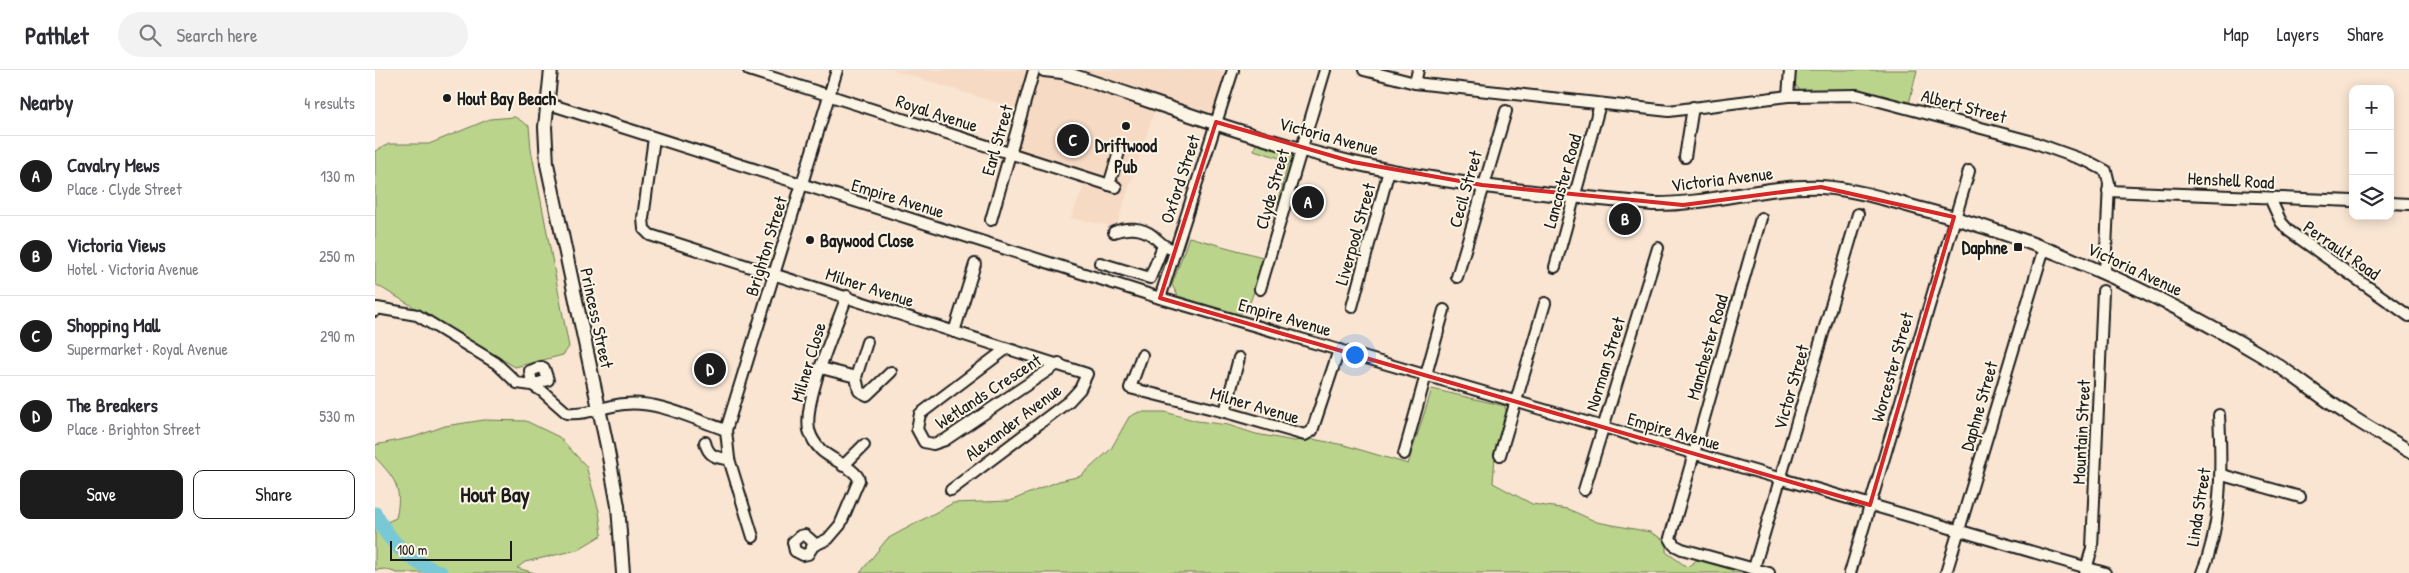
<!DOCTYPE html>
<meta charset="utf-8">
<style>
:root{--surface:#fff;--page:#f2f2f3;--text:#2b2b33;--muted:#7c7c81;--line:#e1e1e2;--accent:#1c1c1c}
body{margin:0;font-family:"Patrick Hand",sans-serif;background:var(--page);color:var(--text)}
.controls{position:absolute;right:15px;top:15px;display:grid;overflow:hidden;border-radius:10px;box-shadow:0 2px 12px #0003}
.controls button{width:45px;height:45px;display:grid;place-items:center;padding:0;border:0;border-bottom:1px solid var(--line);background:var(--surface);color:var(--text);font:25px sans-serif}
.scale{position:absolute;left:15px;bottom:12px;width:122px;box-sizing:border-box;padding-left:5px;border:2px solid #1c1c1c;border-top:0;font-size:14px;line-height:18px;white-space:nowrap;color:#1c1c1c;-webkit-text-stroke:4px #fcf5e5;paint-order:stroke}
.you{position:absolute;left:979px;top:284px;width:18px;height:18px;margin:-12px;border:4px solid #fff;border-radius:50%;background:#1a73e8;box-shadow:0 0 0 8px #1a73e833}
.badge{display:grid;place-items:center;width:32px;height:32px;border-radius:50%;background:var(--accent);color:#fff;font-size:16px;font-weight:700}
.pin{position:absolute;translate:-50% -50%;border:2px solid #fff;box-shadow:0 1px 5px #0006}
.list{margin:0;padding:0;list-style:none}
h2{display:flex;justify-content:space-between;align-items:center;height:65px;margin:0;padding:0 20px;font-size:21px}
h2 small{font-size:16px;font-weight:400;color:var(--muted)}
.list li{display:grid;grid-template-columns:32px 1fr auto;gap:15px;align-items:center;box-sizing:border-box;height:80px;padding:0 20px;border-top:1px solid var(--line)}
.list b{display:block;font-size:19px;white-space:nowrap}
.list p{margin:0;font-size:16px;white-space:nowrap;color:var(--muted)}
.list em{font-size:16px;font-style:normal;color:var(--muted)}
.actions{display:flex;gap:10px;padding:15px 20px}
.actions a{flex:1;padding:11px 0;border:1px solid var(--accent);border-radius:10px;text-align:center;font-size:18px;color:var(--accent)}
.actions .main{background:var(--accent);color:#fff}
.icon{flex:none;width:28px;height:28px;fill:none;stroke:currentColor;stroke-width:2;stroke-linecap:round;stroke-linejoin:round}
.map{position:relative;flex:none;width:2034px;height:503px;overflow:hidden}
header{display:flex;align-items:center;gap:30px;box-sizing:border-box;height:70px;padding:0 25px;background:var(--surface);border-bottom:1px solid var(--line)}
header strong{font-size:24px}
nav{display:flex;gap:28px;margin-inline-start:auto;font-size:18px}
.search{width:350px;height:45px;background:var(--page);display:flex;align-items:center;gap:12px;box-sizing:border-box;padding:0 18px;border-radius:28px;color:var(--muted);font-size:19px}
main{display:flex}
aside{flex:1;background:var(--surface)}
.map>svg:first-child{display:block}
.built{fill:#f7dac4}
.green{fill:#bbd48b;stroke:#6c7854}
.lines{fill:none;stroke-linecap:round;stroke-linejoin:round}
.river{stroke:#78c8d5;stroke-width:15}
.minor-casing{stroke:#1c1c1c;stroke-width:14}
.tertiary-casing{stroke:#1c1c1c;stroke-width:16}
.minor{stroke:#fcf5e5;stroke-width:10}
.tertiary{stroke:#fcf5e5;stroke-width:12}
.marked{fill:none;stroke:#d62828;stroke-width:4;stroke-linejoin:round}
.poi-dot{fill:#1c1c1c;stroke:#fcf5e5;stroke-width:2}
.labels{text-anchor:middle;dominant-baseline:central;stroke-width:4;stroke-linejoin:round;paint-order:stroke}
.poi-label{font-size:18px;font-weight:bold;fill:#1c1c1c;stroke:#fcf5e5;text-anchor:start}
.street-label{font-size:18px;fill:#1c1c1c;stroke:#fcf5e5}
.district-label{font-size:22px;font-weight:bold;fill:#1c1c1c;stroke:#fcf5e5}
</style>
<header>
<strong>Pathlet</strong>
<div class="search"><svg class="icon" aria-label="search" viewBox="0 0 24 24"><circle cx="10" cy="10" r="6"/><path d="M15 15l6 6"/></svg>Search here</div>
<nav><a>Map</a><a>Layers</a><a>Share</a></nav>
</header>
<main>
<aside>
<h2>Nearby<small>4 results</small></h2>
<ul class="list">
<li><span class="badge">A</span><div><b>Cavalry Mews</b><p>Place · Clyde Street</p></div><em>130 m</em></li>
<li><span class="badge">B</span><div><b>Victoria Views</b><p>Hotel · Victoria Avenue</p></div><em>250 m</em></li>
<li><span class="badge">C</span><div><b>Shopping Mall</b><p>Supermarket · Royal Avenue</p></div><em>290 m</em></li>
<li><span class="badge">D</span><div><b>The Breakers</b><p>Place · Brighton Street</p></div><em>530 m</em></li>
</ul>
<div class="actions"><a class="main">Save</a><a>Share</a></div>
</aside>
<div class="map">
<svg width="2034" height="503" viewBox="0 0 2034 503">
<rect width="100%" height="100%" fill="#f9e5d2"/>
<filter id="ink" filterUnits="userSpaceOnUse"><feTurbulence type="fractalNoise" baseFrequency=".02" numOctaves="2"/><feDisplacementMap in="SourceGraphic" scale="10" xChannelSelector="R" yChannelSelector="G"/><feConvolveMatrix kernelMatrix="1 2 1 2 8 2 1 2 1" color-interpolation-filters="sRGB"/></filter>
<g filter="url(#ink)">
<!-- built -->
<path class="built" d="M517 0H841L858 6 841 51 782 33 741 157 696 148 712 108 634 81 646 40Z"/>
<!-- green -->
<g class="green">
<path d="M1421 0H1542L1534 34 1474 20 1425 21 1420 14Z"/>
<path d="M140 47 154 56 156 79 194 277 188 285 140 297 0 214V81L14 74H54L115 49Z"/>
<path d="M881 73 917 86 919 90 906 135 902 133 914 91 879 80Z"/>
<path d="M814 167 891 188 873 238 864 245 803 226 797 215Z"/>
<path d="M1057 319 1130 336 1132 345 1120 385 1118 413 1157 434 1193 439 1222 452 1275 462 1291 471V482L1312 497 1322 490 1370 503H485L512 469 578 433 635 431 684 411 706 406 736 379 754 347 764 342H790L822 351 853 355 881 364 919 371 937 369 969 375 1033 394Z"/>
<path d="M109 350 151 351 184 367 211 396 224 441 227 465 202 480 150 492 142 498 160 503H22L10 499 0 500V451L12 452 21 448C28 417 20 409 0 387V375L39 367 70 356Z"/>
</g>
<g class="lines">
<!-- river -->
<path class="river" d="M0 444C16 474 34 491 66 503"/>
<defs>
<g id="minor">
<path d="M374 0 741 117"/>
<path d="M989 0 1040 13 1294 41 1413 26 1482 25 1655 71 1714 92 1731 101 1734 113 1730 202"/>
<path d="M1040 13 1043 0"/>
<path d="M1413 26 1415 0"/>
<path d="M171 33 785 228 1730 503"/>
<path d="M279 68 268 148 269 159 275 165 712 304 705 319 694 331 576 420"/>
<path d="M1310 87 1318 37"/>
<path d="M734 115 744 82"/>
<path d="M1733 121 1978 131"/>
<path d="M1895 128 1906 152 1914 161 2034 246"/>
<path d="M2015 133 2034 134"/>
<path d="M1386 148 1295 468 1299 475 1307 479 1394 503"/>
<path d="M616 150 659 0"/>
<path d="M739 162C751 157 767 157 778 166 784 171 786 175 794 178"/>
<path d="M725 193 775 208 788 176"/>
<path d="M1180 197 1225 34"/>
<path d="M1082 207 1131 41"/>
<path d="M885 219 950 0"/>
<path d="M785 228 858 0"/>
<path d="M977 237 1014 100"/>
<path d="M0 241 2 238 42 245 121 293 142 313 157 315 167 321 192 343C211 345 230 336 249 334 283 330 320 350 351 360"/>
<path d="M579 262 600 194"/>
<path d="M631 279 545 344 542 359 549 372 558 374 570 370 684 293"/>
<path d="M767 285 755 318 850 342 930 365 937 361 964 280"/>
<path d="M166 297 169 298 173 310 157 315 155 301Z"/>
<path d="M446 298 481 307 484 321 492 325 516 302"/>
<path d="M481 307 492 272"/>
<path d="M850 342 864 288"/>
<path d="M330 372C333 386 341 388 354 389"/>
<path d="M1029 384 1069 240"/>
<path d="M1125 385 1170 233"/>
<path d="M468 396 489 375"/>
<path d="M1847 405 1925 427"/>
<path d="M1209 420 1283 178"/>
<path d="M378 467 354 389 351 360 462 0"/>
<path d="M438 476 437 471 430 465 425 466 418 472 420 481 428 485 433 484 438 476 453 469 465 455 484 410C482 399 455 389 446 380 440 374 436 367 434 360 428 329 461 258 472 226"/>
<path d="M1379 498 1483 144"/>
<path d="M1475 503 1594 101"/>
<path d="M1571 503 1669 178"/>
<path d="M1710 503 1717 478 1728 221"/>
<path d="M1827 503C1847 455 1847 397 1844 345"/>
</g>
<g id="tertiary">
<path d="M176 0 170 57 172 94 232 376 243 436 248 503"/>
<path d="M669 0 687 2C783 33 880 70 979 93 1077 115 1178 125 1278 134 1335 135 1390 115 1446 117 1482 119 1519 132 1554 141 1674 172 1786 225 1893 289 1921 306 1946 328 1974 345 1993 358 2014 369 2034 381"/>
</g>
</defs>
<!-- minor casing -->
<use href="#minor" class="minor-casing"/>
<!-- tertiary casing -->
<use href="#tertiary" class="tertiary-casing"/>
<!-- minor -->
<use href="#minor" class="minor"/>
<!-- tertiary -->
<use href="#tertiary" class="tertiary"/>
</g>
</g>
<!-- marked area -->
<path class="marked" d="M841 52 978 92 1107 115 1308 135 1446 117 1579 147 1495 435 785 228Z"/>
<!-- markers -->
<g class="poi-dot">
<circle cx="72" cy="28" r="5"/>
<circle cx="751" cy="56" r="5"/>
<circle cx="435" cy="170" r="5"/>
<rect x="1638" y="172" width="10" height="10" rx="2.5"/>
</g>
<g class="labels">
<!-- poi labels -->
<g class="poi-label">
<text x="82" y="28">Hout Bay Beach</text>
<text x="751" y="75" text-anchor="middle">Driftwood<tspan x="751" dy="21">Pub</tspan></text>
<text x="445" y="170">Baywood Close</text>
<text x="1633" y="177" text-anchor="end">Daphne</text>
</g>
<!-- street labels -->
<g class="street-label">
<text transform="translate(1589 36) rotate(15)">Albert Street</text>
<text transform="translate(562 43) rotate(18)">Royal Avenue</text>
<text transform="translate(954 66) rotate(15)">Victoria Avenue</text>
<text transform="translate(622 70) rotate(-74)">Earl Street</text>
<text transform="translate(805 109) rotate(-72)">Oxford Street</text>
<text transform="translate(1347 109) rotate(-7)">Victoria Avenue</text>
<text transform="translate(1856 110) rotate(3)">Henshell Road</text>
<text transform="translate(1187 111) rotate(-74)">Lancaster Road</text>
<text transform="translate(897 119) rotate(-74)">Clyde Street</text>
<text transform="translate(1090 119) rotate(-74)">Cecil Street</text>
<text transform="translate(523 128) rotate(17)">Empire Avenue</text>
<text transform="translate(980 164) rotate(-74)">Liverpool Street</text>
<text transform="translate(391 176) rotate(-73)">Brighton Street</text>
<text transform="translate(1967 180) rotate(35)">Perrault Road</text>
<text transform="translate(1760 199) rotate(25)">Victoria Avenue</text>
<text transform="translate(495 217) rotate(18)">Milner Avenue</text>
<text transform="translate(910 247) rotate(16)">Empire Avenue</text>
<text transform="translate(222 248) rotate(78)">Princess Street</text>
<text transform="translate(1332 277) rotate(-74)">Manchester Road</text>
<text transform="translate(433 292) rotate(-73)">Milner Close</text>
<text transform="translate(1230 294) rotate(-73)">Norman Street</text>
<text transform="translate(1517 297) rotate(-74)">Worcester Street</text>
<text transform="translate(1416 317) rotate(-74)">Victor Street</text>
<text transform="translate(613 321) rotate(-33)">Wetlands Crescent</text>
<text transform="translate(880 335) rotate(16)">Milner Avenue</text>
<text transform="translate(1604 336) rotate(-74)">Daphne Street</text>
<text transform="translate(638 352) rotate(-37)">Alexander Avenue</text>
<text transform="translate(1299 361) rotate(16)">Empire Avenue</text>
<text transform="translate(1706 362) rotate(-87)">Mountain Street</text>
<text transform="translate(1823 437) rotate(-81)">Linda Street</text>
</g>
<!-- district labels -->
<g class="district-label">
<text x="120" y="424">Hout Bay</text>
</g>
</g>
</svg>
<div class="controls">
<button>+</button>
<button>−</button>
<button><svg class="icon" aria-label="layers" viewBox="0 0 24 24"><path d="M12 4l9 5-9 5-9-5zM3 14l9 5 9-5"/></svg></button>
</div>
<div class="scale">100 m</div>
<div class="you"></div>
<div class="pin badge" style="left:933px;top:132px">A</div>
<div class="pin badge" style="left:1250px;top:149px">B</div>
<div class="pin badge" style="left:698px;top:70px">C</div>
<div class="pin badge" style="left:335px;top:299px">D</div>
</div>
</main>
